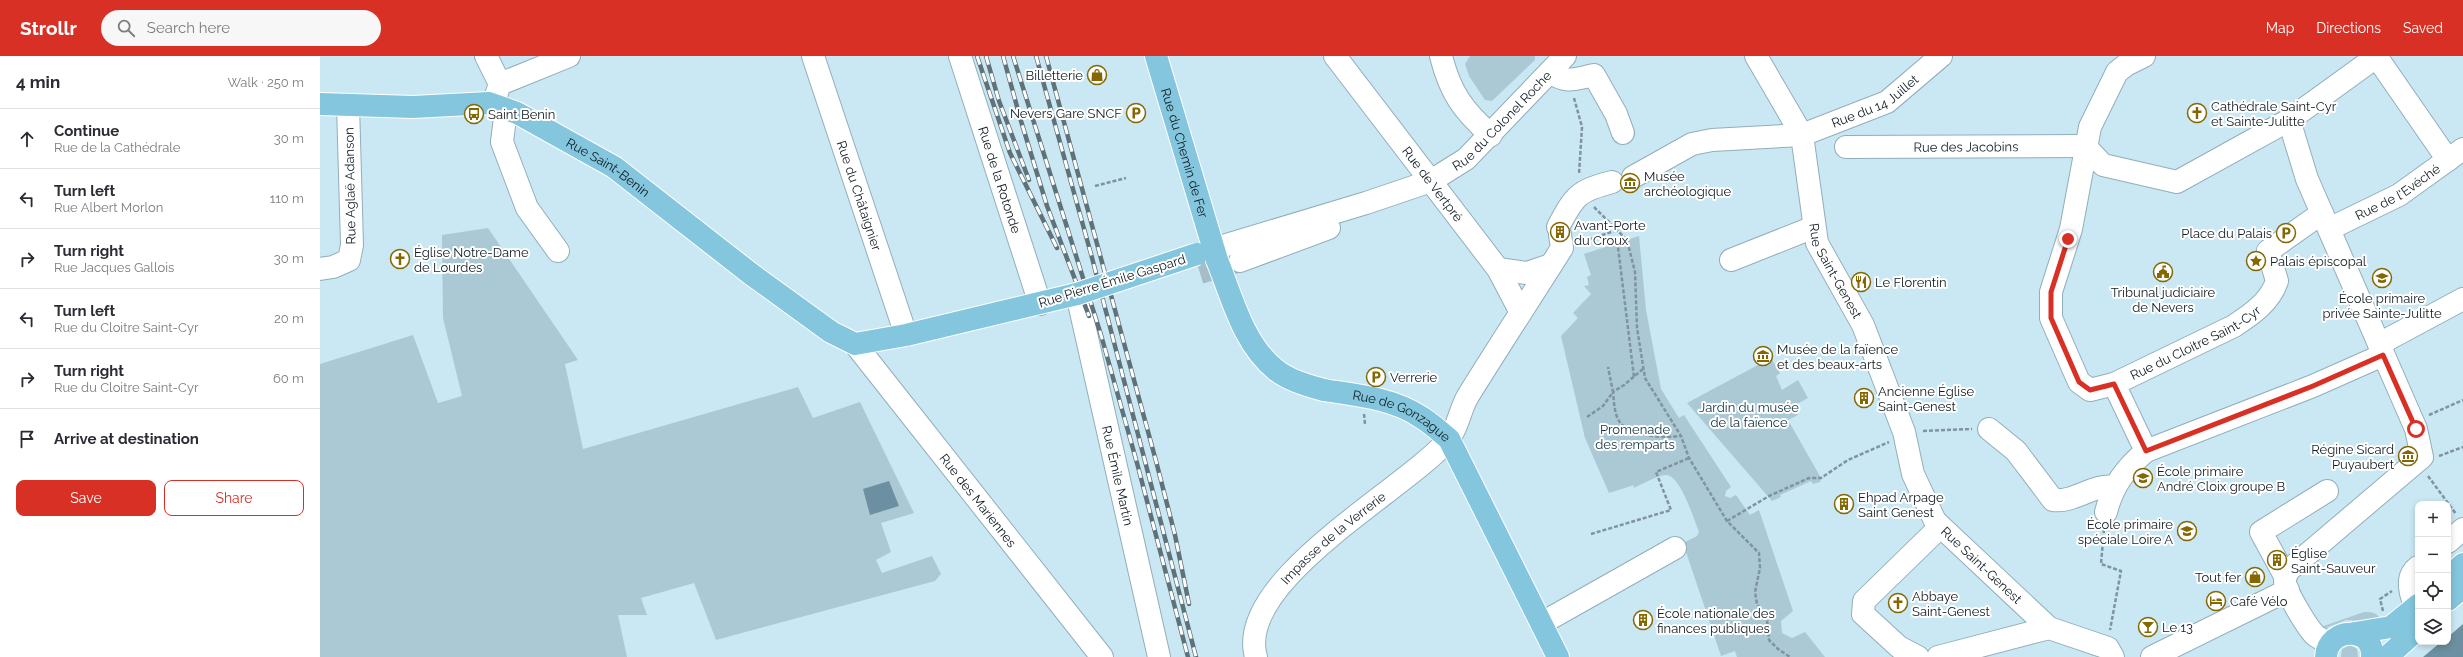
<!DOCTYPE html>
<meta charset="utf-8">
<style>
:root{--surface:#fff;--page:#f7f7f7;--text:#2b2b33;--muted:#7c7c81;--line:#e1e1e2;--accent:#d93025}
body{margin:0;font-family:Raleway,sans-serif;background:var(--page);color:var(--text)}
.controls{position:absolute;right:12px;bottom:12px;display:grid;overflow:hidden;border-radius:8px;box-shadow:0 2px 6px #0003}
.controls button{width:36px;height:36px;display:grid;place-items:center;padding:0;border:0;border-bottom:1px solid var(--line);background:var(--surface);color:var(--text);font:20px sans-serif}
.stop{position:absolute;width:12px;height:12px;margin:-9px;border:3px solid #d93025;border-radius:50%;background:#fff}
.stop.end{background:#d93025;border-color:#fff;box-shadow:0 1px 4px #0008}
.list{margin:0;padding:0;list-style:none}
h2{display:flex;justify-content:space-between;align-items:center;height:52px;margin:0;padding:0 16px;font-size:17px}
h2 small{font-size:13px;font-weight:400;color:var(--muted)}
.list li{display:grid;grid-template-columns:26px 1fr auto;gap:12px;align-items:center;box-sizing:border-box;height:60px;padding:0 16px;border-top:1px solid var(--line)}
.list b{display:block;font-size:15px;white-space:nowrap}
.list p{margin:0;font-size:13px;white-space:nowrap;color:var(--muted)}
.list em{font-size:13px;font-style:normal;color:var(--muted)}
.actions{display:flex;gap:8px;padding:12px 16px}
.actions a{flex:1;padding:9px 0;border:1px solid var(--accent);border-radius:8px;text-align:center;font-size:14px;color:var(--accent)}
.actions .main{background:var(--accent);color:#fff}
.icon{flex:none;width:22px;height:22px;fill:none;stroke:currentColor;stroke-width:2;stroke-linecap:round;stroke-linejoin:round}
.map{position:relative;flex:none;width:2143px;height:601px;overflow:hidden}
header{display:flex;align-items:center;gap:24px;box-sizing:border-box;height:56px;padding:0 20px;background:var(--accent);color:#fff}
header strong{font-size:19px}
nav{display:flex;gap:22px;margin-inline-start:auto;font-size:14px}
.search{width:280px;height:36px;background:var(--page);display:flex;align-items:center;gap:10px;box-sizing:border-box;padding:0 14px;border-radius:22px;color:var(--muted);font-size:15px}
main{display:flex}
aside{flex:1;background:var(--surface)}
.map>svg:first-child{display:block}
.green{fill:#abc8d5}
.water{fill:#6c90a1}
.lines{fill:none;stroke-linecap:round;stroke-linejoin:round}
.minor-tunnel{stroke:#a5beca;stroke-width:22;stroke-dasharray:22 11;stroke-linecap:butt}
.minor-casing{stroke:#92aeba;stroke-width:24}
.major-casing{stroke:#fff;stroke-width:24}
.path{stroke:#7f949e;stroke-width:2.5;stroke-dasharray:4 2;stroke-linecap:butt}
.minor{stroke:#fff;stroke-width:22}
.major{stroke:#83c6de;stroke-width:22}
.rail-casing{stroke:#5f7179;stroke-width:4.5}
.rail{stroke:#fff;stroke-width:3;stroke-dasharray:9;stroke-linecap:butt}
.major-bridge-casing{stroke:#fff;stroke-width:24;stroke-linecap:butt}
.major-bridge{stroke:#83c6de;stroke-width:22}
.route{stroke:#d93025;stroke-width:5}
.labels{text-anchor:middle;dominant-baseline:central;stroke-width:4;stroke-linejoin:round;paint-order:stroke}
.poi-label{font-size:13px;fill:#121c21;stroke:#fff;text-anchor:start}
.street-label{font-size:13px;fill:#121c21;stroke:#fff}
.park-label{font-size:13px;fill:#103340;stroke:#fff}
</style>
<header>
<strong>Strollr</strong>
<div class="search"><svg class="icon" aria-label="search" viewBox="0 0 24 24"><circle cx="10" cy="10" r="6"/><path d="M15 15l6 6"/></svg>Search here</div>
<nav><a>Map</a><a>Directions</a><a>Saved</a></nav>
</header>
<main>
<aside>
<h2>4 min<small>Walk · 250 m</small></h2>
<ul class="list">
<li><svg class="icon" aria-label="ahead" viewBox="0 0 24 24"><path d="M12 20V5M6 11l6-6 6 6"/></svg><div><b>Continue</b><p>Rue de la Cathédrale</p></div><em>30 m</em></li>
<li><svg class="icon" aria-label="left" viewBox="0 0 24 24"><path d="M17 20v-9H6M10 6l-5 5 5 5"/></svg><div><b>Turn left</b><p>Rue Albert Morlon</p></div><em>110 m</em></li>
<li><svg class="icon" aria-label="right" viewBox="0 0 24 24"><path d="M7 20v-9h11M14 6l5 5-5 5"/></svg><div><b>Turn right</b><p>Rue Jacques Gallois</p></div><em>30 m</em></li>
<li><svg class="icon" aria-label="left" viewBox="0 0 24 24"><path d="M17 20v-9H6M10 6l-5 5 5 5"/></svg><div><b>Turn left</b><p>Rue du Cloitre Saint-Cyr</p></div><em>20 m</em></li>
<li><svg class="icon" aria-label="right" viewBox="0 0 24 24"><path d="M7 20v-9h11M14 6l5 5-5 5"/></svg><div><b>Turn right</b><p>Rue du Cloitre Saint-Cyr</p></div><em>60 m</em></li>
<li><svg class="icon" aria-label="arrive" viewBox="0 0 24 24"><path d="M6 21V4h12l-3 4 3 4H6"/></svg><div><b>Arrive at destination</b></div></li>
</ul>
<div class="actions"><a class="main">Save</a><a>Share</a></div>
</aside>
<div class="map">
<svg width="2143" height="601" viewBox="0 0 2143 601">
<rect width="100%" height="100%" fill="#cae7f4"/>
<!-- green -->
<g class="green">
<path d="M1150 0H1215V4L1172 45 1165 44 1149 20 1145 8Z"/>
<path d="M168 172 258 304 245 308 263 393 478 331 493 362 540 346 594 457 561 467 571 496 556 504 562 517 612 500 621 518 615 525 396 584 374 527 321 542 327 559H298L307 601H0V308L93 279 118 347 142 340 123 262 122 179Z"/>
<path d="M1319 180 1326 254 1341 333 1359 362 1364 359 1411 431 1406 435 1405 440 1410 442 1416 439 1430 459 1439 454 1473 555 1461 565 1462 577 1472 582 1485 576 1505 601H1417L1415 595 1401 600 1363 487 1377 480 1379 476C1374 464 1360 417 1345 419 1334 421 1323 428 1313 432L1314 429 1289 437 1265 382 1241 280 1258 262 1253 257 1271 238 1264 230 1269 229 1267 221 1271 219 1264 198Z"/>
<path d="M1451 302 1460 317 1456 320 1462 334 1478 324 1488 342 1473 350 1478 359 1468 364 1501 422 1500 426 1493 428 1491 425 1460 439 1461 441 1452 445 1367 347Z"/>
<path d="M2044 556C2054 556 2058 557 2062 566L2026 564 2006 572H1998Z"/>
<path d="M2030 589 2037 593 2038 601H2021L2022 593Z"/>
</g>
<!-- water -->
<g class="water">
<path d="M569 425 579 450 550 459 543 433Z"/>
<path d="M2143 568V601H2103L2121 586H2128V581Z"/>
</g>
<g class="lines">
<!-- minor-tunnel -->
<path class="minor-tunnel" d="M880 217 917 206"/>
<defs>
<g id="minor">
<path d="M166 0 180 28"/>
<path id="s1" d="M493 0 586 279"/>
<path id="s2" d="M640 0 720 248"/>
<path id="s3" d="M1015 0 1178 213 1200 255"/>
<path d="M1121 0C1130 36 1143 55 1171 79"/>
<path id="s4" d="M1436 0 1482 79 1497 187 1543 269 1584 376 1593 418 1615 465 1729 572 1788 592 1793 601"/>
<path id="s5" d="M1824 0 1806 9 1797 16 1770 71 1751 173 1731 236V262L1759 326 1770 334 1794 328 1914 270C1932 258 1950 246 1957 225L1948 195 2002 157"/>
<path d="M2056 0 2128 104"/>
<path d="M1230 16C1246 28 1255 23 1274 19L1296 58 1303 77"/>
<path d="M173 48 180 28 249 0"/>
<path d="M186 53 182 86 207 152 238 195"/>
<path d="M1969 64 1987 123 2096 373 2102 401 1970 513C1967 517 1965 520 1965 525 1965 535 1988 573 1996 580 2000 583 2006 585 2010 587"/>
<path d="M1765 90 1783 109 1857 126 1969 64 2056 1"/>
<path id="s6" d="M1526 91 1765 90"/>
<path id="s7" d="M1313 121 1372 88 1392 84 1482 79 1567 46 1621 0"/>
<path d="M1238 171C1255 139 1258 135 1292 126"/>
<path id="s8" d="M2009 173 2079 139 2143 93"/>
<path id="s9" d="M893 193 1046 147 1111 125 1146 103 1245 0"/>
<path d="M1411 204 1494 171"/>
<path d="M920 205 1009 172"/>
<path d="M0 213 13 211 29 204 32 189 28 49"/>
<path d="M1178 213 1207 217 1231 209"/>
<path id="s10" d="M757 238 839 601"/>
<path id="s11" d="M535 288 782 601"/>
<path d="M2059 288 2143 243"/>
<path d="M1794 328 1826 395"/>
<path d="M1669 373 1696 395 1733 444C1755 447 1773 427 1795 431"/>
<path d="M1786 456C1793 429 1805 413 1826 395L1993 330 2063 299"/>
<path d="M2128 486 2143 473"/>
<path d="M1965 520 1941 476 2007 435"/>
<path d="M2096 551C2090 538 2085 521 2098 511"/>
<path d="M1222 567 1355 492"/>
<path id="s12" d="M936 601C914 525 1084 435 1128 384 1138 372 1140 353 1148 340 1179 290 1211 241 1242 192L1240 179"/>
<path d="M1598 601 1579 591 1543 558 1544 545 1619 472"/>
<path d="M1618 601 1729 572"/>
<path d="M1832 601 1968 534"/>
</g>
<g id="major">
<path id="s13" d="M836 0 897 204"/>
<path id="s14" d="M0 48 93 51 169 47 197 57 294 111 431 218 511 276 535 288 586 279 757 238"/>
<path id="s15" d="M1004 334C1035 339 1072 342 1099 360 1110 366 1119 375 1129 383L1238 601"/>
<path d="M2128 522 2143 508"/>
<path d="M2128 544 2143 531"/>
<path d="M2035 577 2071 571 2098 549"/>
<path d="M2006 601C2007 570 2055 570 2052 601"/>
<path d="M2067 601 2098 573"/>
</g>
</defs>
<!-- minor casing -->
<use href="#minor" class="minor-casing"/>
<!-- major casing -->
<use href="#major" class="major-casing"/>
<!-- path -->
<g class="path">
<path d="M1254 42 1262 71 1259 118"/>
<path d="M775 130 806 122"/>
<path d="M1274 151 1307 184 1315 216 1317 272 1325 322 1361 380 1369 402 1407 465 1439 497 1440 512 1435 536 1437 548 1447 564 1449 584 1458 593 1470 601"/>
<path d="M1307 184 1298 191 1314 321"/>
<path d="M1259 187 1297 174"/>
<path d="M1323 313 1304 329 1293 336C1294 345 1294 355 1298 363 1306 381 1345 382 1361 380"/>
<path d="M1044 358 1045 368"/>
<path d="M2109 359 2143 344"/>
<path d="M1267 361 1283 350 1293 336 1288 311"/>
<path d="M1603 375 1652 373"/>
<path d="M2119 400 2143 391"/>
<path d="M2108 420 2136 458"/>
<path d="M1407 465 1449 440 1489 422H1501L1528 404 1569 386"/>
<path d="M1784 473 1781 508 1801 515 1790 574"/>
<path d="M1271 478 1351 454 1336 416 1369 402"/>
<path d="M2063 555 2060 543 2072 535"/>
</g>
<!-- minor -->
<use href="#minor" class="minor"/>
<!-- major -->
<use href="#major" class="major"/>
<defs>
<g id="rail">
<path d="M657 0 690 97 737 192"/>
<path d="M666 0 679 45 709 124"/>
<path d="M683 0 701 65 727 150 769 260"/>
<path d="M693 0 781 279 817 407 868 601"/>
<path d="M716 0 771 198 876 601"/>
<path d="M726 0 836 405 855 479 869 548"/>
</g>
</defs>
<!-- rail casing -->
<use href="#rail" class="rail-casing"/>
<!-- rail -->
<use href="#rail" class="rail"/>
<defs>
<g id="major-bridge">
<path d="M897 204C912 241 923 288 956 314 968 324 988 330 1004 334"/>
<path d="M757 238 877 198"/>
</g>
</defs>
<!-- major-bridge casing -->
<use href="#major-bridge" class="major-bridge-casing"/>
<!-- major-bridge -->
<use href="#major-bridge" class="major-bridge"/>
</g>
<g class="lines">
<!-- route -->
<path class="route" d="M1748 183 1731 236V262L1759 326 1770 334 1794 328 1826 395 1993 330 2063 299 2096 373"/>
</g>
<!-- icons -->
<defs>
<symbol id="shop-ring" viewBox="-11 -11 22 22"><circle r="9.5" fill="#fff" stroke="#846700" stroke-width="1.5"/><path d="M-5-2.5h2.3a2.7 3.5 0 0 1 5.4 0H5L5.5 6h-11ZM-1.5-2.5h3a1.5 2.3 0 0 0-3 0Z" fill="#846700"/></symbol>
<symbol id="parking-ring" viewBox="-11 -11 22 22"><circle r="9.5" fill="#fff" stroke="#846700" stroke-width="1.5"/><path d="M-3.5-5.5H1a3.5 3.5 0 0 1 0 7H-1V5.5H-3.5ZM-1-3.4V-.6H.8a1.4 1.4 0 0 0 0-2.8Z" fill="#846700"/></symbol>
<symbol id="church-ring" viewBox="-11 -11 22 22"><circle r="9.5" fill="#fff" stroke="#846700" stroke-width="1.5"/><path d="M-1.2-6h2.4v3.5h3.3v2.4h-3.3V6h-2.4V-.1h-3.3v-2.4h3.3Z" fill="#846700"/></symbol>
<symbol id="bus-ring" viewBox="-11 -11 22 22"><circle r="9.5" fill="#fff" stroke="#846700" stroke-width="1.5"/><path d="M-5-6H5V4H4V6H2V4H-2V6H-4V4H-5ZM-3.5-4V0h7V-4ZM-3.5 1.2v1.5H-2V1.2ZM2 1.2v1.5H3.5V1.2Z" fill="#846700"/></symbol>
<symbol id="museum-ring" viewBox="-11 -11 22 22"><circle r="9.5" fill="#fff" stroke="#846700" stroke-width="1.5"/><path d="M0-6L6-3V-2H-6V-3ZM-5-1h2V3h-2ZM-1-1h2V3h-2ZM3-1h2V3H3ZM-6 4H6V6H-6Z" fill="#846700"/></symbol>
<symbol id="building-ring" viewBox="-11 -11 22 22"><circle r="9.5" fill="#fff" stroke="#846700" stroke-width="1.5"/><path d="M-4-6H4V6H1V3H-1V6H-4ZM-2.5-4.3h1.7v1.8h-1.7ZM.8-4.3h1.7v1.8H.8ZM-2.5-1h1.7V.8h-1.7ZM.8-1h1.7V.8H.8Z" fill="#846700"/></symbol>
<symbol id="sight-ring" viewBox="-11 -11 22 22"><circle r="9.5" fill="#fff" stroke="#846700" stroke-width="1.5"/><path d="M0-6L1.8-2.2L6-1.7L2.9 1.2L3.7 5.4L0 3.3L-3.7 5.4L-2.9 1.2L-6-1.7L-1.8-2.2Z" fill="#846700"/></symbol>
<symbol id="civic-ring" viewBox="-11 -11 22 22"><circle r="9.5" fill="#fff" stroke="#846700" stroke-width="1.5"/><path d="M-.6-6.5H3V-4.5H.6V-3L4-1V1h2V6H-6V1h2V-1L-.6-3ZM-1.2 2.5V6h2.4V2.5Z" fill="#846700"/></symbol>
<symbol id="school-ring" viewBox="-11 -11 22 22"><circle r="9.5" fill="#fff" stroke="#846700" stroke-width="1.5"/><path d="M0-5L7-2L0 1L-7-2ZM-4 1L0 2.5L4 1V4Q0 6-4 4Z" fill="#846700"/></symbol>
<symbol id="restaurant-ring" viewBox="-11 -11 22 22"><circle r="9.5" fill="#fff" stroke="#846700" stroke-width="1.5"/><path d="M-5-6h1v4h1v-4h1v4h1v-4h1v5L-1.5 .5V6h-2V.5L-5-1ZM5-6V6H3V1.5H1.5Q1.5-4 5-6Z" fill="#846700"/></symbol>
<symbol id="hotel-ring" viewBox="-11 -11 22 22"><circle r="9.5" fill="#fff" stroke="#846700" stroke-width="1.5"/><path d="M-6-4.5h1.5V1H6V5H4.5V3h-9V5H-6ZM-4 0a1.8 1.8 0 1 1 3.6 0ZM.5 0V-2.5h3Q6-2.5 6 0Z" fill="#846700"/></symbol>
<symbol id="bar-ring" viewBox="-11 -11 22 22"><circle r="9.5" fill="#fff" stroke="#846700" stroke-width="1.5"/><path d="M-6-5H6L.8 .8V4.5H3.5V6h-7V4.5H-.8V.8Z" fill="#846700"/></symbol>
</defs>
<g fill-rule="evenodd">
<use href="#shop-ring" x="766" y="8" width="22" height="22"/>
<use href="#parking-ring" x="805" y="46" width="22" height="22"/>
<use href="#church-ring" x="1866" y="46" width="22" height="22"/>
<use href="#bus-ring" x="143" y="47" width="22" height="22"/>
<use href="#museum-ring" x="1299" y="116" width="22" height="22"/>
<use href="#building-ring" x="1229" y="165" width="22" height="22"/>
<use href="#parking-ring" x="1955" y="166" width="22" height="22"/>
<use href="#church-ring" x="69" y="192" width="22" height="22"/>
<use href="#sight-ring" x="1925" y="194" width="22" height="22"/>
<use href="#civic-ring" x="1832" y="205" width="22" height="22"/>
<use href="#school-ring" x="2051" y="211" width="22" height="22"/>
<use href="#restaurant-ring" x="1530" y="215" width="22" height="22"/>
<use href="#museum-ring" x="1432" y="289" width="22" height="22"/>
<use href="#parking-ring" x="1045" y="310" width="22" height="22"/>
<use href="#building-ring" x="1533" y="331" width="22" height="22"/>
<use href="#museum-ring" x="2077" y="389" width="22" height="22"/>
<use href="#school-ring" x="1812" y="411" width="22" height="22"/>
<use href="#building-ring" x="1513" y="437" width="22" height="22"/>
<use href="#school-ring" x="1856" y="464" width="22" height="22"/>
<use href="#building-ring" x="1946" y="493" width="22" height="22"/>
<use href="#shop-ring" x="1924" y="510" width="22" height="22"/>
<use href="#hotel-ring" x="1885" y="534" width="22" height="22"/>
<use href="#church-ring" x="1567" y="536" width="22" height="22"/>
<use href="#building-ring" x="1312" y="553" width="22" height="22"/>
<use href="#bar-ring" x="1817" y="560" width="22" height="22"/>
</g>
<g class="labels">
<!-- poi labels -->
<g class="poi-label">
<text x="763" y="19" text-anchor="end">Billetterie</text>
<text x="1891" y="50">Cathédrale Saint-Cyr<tspan x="1891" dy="15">et Sainte-Julitte</tspan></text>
<text x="802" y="57" text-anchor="end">Nevers Gare SNCF</text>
<text x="168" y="58">Saint Benin</text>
<text x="1324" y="120">Musée<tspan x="1324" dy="15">archéologique</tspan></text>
<text x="1254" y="169">Avant-Porte<tspan x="1254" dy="15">du Croux</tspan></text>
<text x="1952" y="177" text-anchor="end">Place du Palais</text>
<text x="94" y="196">Église Notre-Dame<tspan x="94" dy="15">de Lourdes</tspan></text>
<text x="1950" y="205">Palais épiscopal</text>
<text x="1555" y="226">Le Florentin</text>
<text x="1843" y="236" text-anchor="middle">Tribunal judiciaire<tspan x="1843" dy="15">de Nevers</tspan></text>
<text x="2062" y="242" text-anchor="middle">École primaire<tspan x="2062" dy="15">privée Sainte-Julitte</tspan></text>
<text x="1457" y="293">Musée de la faïence<tspan x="1457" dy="15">et des beaux-arts</tspan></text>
<text x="1070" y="321">Verrerie</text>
<text x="1558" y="335">Ancienne Église<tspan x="1558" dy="15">Saint-Genest</tspan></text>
<text x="2074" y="393" text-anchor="end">Régine Sicard<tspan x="2074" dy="15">Puyaubert</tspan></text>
<text x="1837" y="415">École primaire<tspan x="1837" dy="15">André Cloix groupe B</tspan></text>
<text x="1538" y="441">Ehpad Arpage<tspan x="1538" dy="15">Saint Genest</tspan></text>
<text x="1853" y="468" text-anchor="end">École primaire<tspan x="1853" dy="15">spéciale Loire A</tspan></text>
<text x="1971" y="497">Église<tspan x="1971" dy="15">Saint-Sauveur</tspan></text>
<text x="1921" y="521" text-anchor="end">Tout fer</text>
<text x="1592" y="540">Abbaye<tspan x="1592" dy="15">Saint-Genest</tspan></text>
<text x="1910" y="545">Café Vélo</text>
<text x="1337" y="557">École nationale des<tspan x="1337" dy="15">finances publiques</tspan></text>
<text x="1842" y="571">Le 13</text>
</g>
<!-- street labels -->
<g class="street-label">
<text stroke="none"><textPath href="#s7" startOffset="259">Rue du 14 Juillet</textPath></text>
<text stroke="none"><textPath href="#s9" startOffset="322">Rue du Colonel Roche</textPath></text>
<text stroke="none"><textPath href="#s6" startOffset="120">Rue des Jacobins</textPath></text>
<text stroke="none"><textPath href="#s13" startOffset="101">Rue du Chemin de Fer</textPath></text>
<text stroke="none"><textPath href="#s14" startOffset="305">Rue Saint-Benin</textPath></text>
<text stroke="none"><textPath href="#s2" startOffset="130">Rue de la Rotonde</textPath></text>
<text stroke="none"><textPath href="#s3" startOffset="161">Rue de Vertpré</textPath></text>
<text transform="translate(30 130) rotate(-91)">Rue Aglaë Adanson</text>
<text stroke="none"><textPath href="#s8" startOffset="78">Rue de l'Evéché</textPath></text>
<text stroke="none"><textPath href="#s1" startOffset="147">Rue du Châtaignier</textPath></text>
<text stroke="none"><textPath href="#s4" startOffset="233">Rue Saint-Genest</textPath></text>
<text transform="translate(792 225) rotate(-17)">Rue Pierre Émile Gaspard</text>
<text stroke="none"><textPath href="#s5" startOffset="488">Rue du Cloitre Saint-Cyr</textPath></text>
<text stroke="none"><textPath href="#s15" startOffset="83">Rue de Gonzague</textPath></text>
<text stroke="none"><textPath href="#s10" startOffset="186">Rue Émile Martin</textPath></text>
<text stroke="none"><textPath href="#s11" startOffset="199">Rue des Mariennes</textPath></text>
<text stroke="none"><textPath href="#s12" startOffset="150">Impasse de la Verrerie</textPath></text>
<text stroke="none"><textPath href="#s4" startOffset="568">Rue Saint-Genest</textPath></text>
</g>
<!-- park labels -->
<g class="park-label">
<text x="1429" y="351">Jardin du musée<tspan x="1429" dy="15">de la faïence</tspan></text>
<text x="1315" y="373">Promenade<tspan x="1315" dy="15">des remparts</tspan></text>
</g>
</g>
</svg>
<div class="controls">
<button>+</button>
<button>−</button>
<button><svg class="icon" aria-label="locate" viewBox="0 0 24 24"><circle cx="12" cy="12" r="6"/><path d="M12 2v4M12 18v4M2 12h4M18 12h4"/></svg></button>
<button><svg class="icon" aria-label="layers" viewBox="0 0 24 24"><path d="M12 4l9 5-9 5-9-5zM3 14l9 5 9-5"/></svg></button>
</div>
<div class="stop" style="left:2096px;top:373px"></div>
<div class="stop end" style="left:1748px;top:183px"></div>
</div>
</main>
